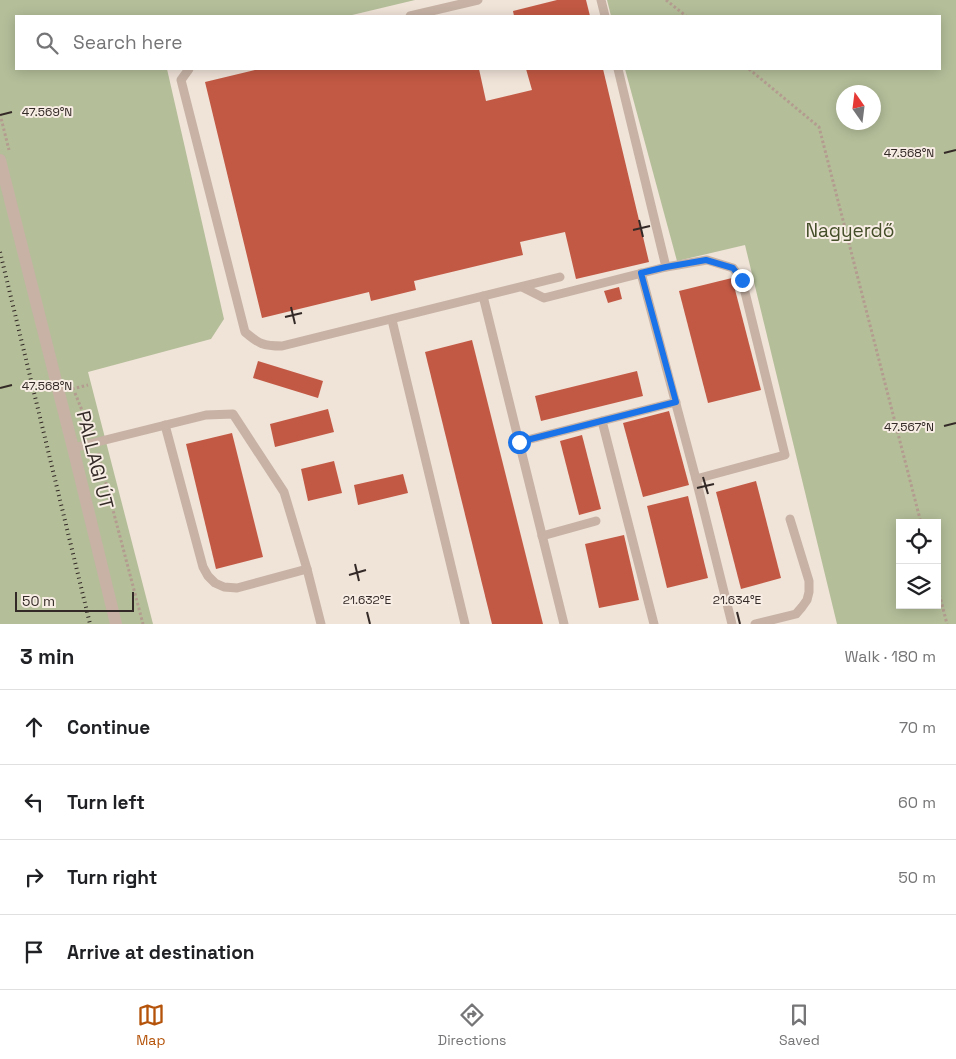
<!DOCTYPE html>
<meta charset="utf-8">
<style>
:root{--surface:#fff;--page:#f6f6f6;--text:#202124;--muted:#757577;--line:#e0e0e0;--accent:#b45309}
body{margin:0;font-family:"Space Grotesk",sans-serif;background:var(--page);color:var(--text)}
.controls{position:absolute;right:15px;bottom:15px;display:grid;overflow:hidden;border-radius:0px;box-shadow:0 2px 12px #0003}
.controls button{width:45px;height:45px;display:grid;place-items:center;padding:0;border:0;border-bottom:1px solid var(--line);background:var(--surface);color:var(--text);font:25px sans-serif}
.compass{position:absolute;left:836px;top:85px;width:45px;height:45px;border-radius:50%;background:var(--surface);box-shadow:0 2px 12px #0003;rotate:346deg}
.scale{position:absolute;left:15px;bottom:12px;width:119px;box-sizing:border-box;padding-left:5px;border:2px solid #332926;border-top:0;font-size:14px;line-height:18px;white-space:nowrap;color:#332926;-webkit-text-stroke:4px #f8ede4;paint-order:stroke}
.stop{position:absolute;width:15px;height:15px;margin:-11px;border:4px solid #1a73e8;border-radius:50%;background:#fff}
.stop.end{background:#1a73e8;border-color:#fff;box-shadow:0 1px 5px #0008}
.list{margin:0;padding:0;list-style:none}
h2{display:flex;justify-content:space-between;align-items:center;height:65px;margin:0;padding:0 20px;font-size:21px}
h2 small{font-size:16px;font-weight:400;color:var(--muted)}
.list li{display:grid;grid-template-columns:32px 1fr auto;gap:15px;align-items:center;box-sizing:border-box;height:75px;padding:0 20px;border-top:1px solid var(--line)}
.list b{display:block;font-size:19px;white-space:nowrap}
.list em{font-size:16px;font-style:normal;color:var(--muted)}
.icon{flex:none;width:28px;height:28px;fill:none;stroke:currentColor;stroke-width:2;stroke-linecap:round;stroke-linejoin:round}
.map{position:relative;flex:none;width:956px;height:624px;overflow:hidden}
.search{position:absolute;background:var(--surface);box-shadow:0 2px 12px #0003;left:15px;right:15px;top:15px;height:55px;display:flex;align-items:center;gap:12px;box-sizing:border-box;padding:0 18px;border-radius:0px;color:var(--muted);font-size:19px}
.sheet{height:365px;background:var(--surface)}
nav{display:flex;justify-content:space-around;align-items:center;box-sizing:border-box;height:70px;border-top:1px solid var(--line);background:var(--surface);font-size:14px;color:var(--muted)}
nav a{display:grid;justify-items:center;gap:2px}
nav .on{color:var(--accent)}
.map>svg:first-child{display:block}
.green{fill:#b4be99;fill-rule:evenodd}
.building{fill:#c25944}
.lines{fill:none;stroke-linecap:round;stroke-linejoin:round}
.path{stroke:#b39c8f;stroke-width:3;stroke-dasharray:2.5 2.5;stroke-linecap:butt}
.service{stroke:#c7b2a5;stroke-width:9}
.tertiary{stroke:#c7b2a5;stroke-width:12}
.rail{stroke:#332926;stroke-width:4;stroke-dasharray:1 4;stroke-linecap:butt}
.route{stroke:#1a73e8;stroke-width:6}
.ticks{fill:none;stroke:#332926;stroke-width:2}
.labels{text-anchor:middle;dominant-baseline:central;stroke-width:4;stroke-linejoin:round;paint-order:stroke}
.park-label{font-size:19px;fill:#45502a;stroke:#f8ede4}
.street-label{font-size:19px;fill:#332926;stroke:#f8ede4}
.ticks-label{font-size:12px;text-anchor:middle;fill:#332926;stroke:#f8ede4;stroke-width:4;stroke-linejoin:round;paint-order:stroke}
</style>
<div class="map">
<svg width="956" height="624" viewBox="0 0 956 624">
<rect width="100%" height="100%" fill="#f0e3d8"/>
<!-- green -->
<g class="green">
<path d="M0 0H415L348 16H16V69H167L224 319 211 339 88 372 153 624H0Z"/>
<path d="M607 0H956V624H837L745 245 677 261 625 69H940V16H611ZM844 92H874V122H844ZM900 523H937V605H900Z"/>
</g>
<!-- building -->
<g class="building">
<path d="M557 0H586L590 16H514L513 11Z"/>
<path d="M259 69H479L486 101 532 90 526 69H603L649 262 576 279 565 232 520 242 523 255 414 281 416 290 371 301 369 292 262 318 205 82Z"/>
<path d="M732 278 761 390 708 403 679 291Z"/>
<path d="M619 287 622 299 608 303 604 291Z"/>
<path d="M472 340 543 624H492L425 352Z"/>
<path d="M258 361 323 381 318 398 253 378Z"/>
<path d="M637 371 643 396 541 421 535 396Z"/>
<path d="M328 409 334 432 275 447 270 424Z"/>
<path d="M669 411 689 485 643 497 623 423Z"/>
<path d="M232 433 263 557 216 569 186 444Z"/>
<path d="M582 435 601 509 579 515 560 441Z"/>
<path d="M334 461 342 493 308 501 301 469Z"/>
<path d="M403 474 408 493 358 505 354 485Z"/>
<path d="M756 481 781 578 741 589 716 492Z"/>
<path d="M688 496 708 578 667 588 647 506Z"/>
<path d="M624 535 639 600 599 608 585 544Z"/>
</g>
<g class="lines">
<!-- path -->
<g class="path">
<path d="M666 0 686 16"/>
<path d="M749 69 819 127 921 523"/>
<path d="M0 114 9 150"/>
<path d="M72 389 88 385"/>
<path d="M75 393 91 433"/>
<path d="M98 453 143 624"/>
<path d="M937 585 947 624"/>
</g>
<!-- service -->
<g class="service">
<path d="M601 0 605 16"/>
<path d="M410 16 478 0"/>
<path d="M189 69 181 80 245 332C259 344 263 346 282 346L560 277"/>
<path d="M666 267 707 260 733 268 742 280 785 455 696 479"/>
<path d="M641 273 696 479 732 624"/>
<path d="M522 287 544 298 666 267 618 69"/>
<path d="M483 296 564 624"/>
<path d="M392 320 465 624"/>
<path d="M602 421 654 624"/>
<path d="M165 425 203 567 208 576 215 583 224 587 237 588 307 569"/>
<path d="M519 442 676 402"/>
<path d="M73 448 206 415 233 414 284 492 307 569 321 624"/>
<path d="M542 536 596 521"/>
<path d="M755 624 796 614 802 607 807 600 809 592V581L790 519"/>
</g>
<!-- tertiary -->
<path class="tertiary" d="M0 160 73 448 116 624"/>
<!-- rail -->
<path class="rail" d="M0 252 90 624"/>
</g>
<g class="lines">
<!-- route -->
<path class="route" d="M519 442 676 402 641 273 666 267 706 260 733 268 742 280"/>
</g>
<!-- ticks -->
<path class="ticks" d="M0 115 12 112M944 153 956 150M639 220 643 237M633 230 650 226M291 307 295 324M285 317 302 313M0 388 12 385M944 426 956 423M703 477 708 494M697 488 714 484M355 564 359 581M349 575 366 570M367 612 370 624M737 612 740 624"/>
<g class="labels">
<!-- park labels -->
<g class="park-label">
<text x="850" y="230">Nagyerdő</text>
</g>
<!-- street labels -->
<g class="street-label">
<text transform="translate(95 460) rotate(76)">PALLAGI ÚT</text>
</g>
</g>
<g class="ticks-label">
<text x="47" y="116">47.569°N</text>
<text x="909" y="157">47.568°N</text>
<text x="47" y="390">47.568°N</text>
<text x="909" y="431">47.567°N</text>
<text x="367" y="604">21.632°E</text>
<text x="737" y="604">21.634°E</text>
</g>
</svg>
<div class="controls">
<button><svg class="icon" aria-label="locate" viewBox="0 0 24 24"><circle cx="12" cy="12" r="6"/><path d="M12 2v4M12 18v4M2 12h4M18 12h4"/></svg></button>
<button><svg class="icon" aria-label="layers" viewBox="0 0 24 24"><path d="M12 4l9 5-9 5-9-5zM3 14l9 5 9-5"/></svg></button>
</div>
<svg class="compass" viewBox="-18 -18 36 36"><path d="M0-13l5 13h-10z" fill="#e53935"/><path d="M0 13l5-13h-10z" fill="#757577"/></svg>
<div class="scale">50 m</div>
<div class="stop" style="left:519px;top:442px"></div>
<div class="stop end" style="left:742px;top:280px"></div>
<div class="search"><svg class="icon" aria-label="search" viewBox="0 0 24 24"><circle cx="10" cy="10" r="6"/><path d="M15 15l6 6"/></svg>Search here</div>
</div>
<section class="sheet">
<h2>3 min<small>Walk · 180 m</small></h2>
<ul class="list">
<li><svg class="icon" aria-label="ahead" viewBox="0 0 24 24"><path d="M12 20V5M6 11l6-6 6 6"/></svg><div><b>Continue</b></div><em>70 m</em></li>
<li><svg class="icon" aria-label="left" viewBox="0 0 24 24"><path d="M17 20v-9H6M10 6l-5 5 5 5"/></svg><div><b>Turn left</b></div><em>60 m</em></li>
<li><svg class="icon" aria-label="right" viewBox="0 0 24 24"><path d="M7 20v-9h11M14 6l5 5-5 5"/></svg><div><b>Turn right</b></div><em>50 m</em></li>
<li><svg class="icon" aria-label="arrive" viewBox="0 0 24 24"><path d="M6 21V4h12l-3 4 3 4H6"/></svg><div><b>Arrive at destination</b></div></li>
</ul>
</section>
<nav>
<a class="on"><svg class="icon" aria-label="map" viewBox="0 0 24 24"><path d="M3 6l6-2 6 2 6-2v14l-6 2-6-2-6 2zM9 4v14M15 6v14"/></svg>Map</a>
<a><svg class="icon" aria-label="directions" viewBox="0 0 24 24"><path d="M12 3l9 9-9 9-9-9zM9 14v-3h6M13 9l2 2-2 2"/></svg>Directions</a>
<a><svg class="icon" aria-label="saved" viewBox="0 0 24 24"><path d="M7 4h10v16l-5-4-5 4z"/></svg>Saved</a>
</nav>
